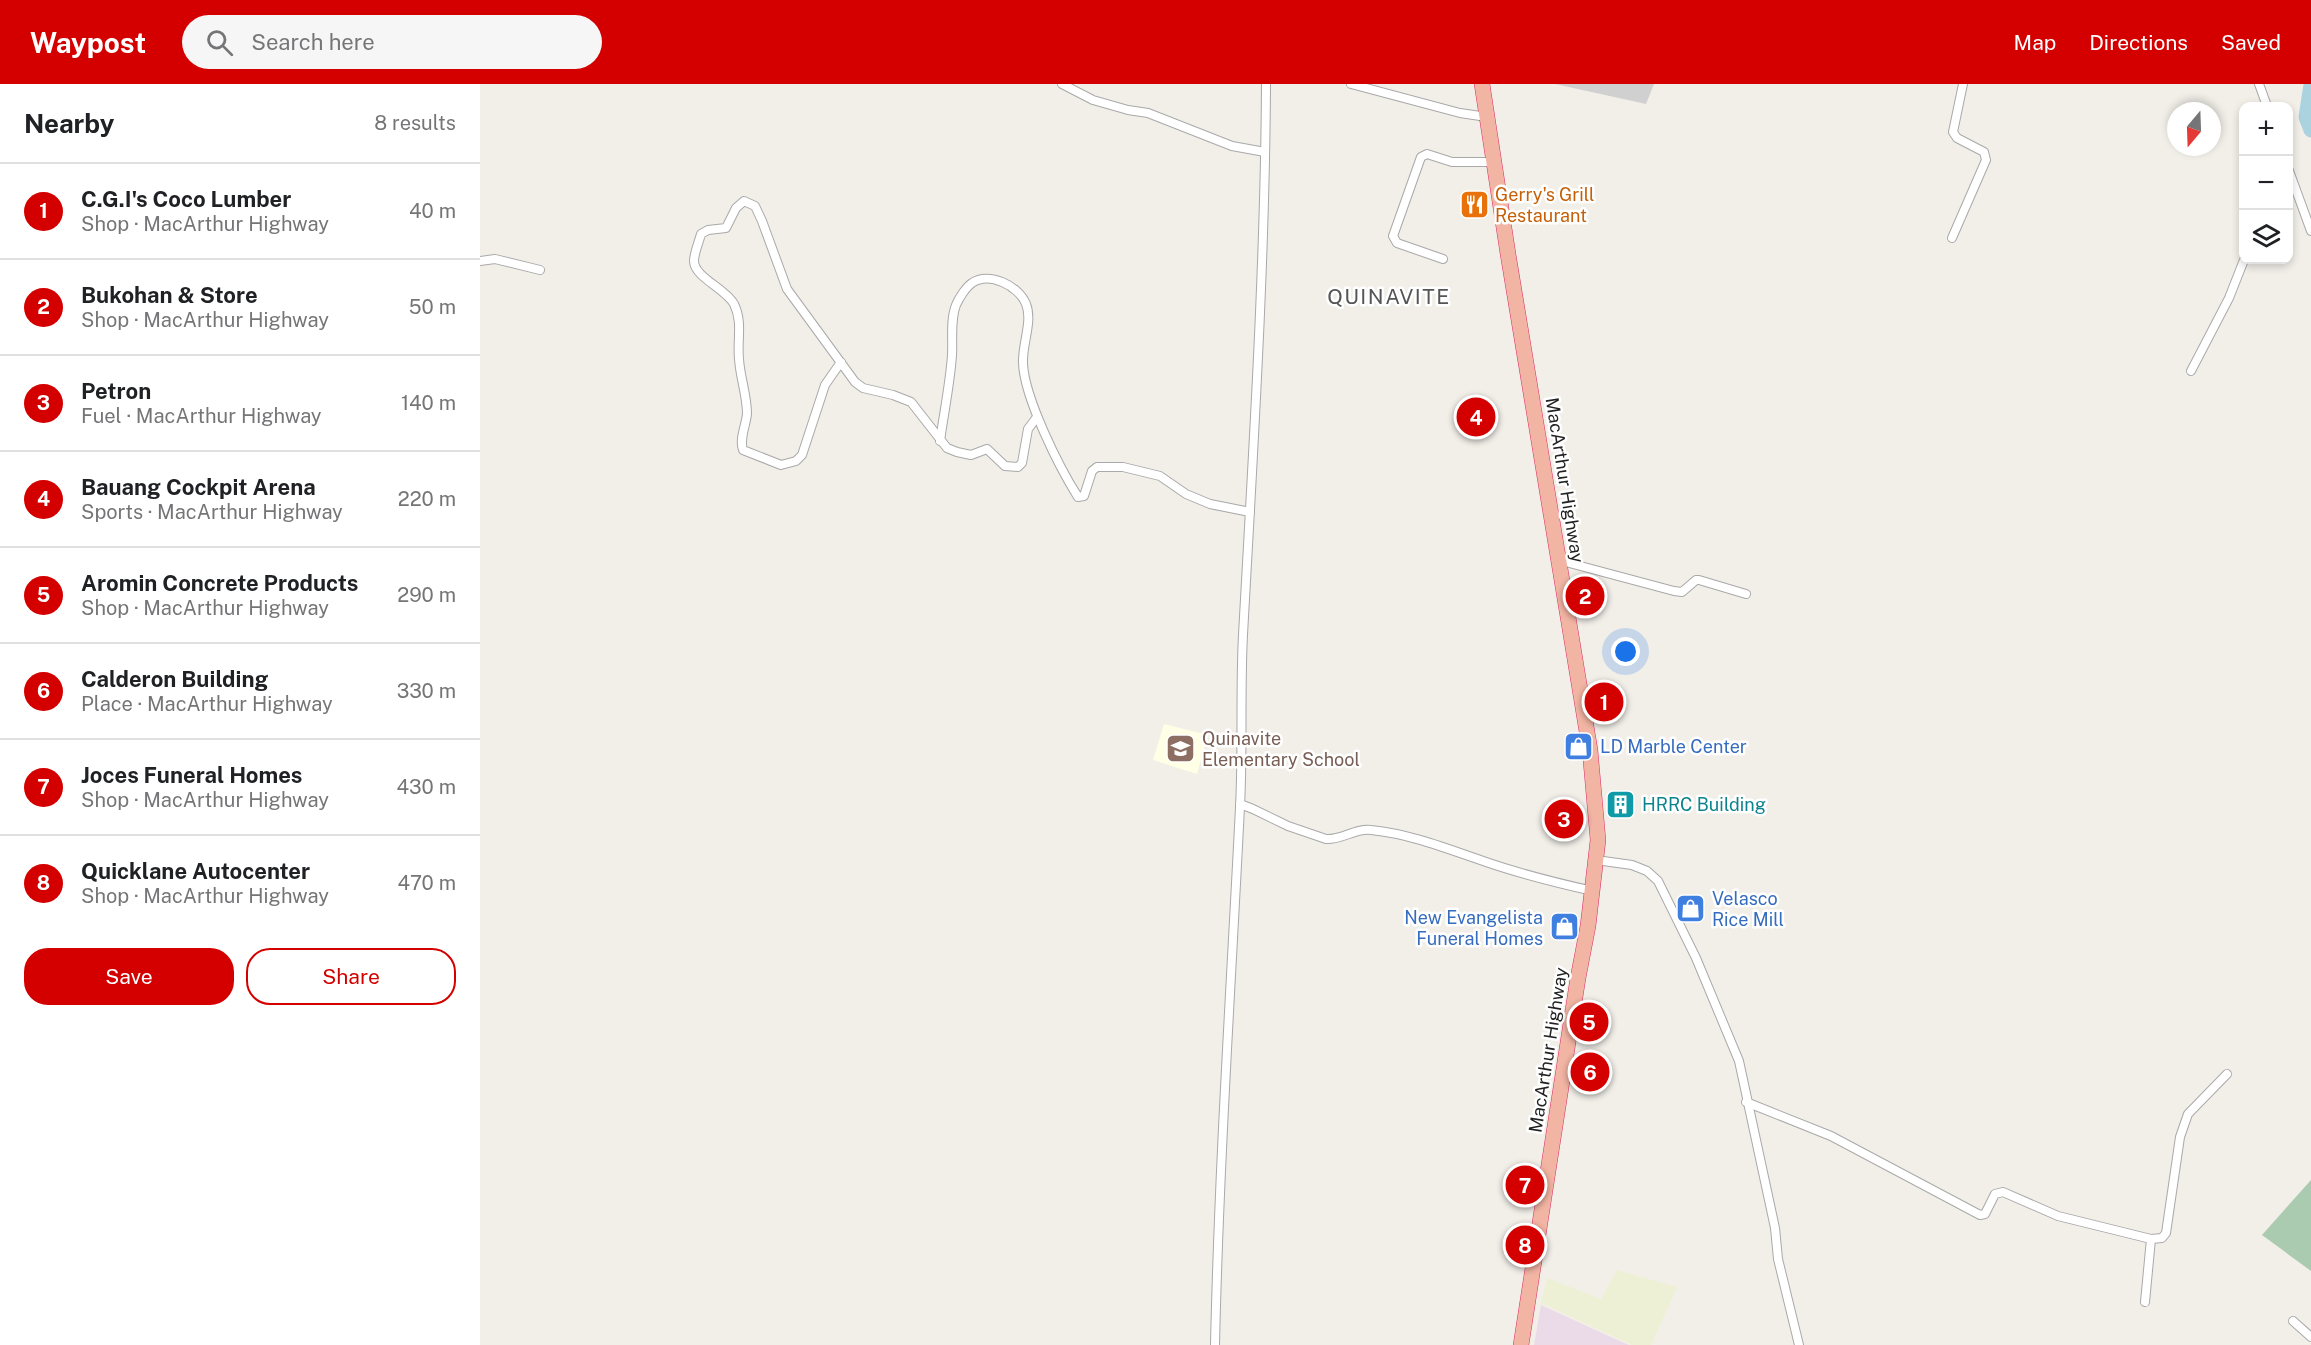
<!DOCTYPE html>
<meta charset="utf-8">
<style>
:root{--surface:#fff;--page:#f6f6f6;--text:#202124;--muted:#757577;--line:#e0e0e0;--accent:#d40000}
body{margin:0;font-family:"Public Sans",sans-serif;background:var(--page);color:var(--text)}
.controls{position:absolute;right:18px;top:18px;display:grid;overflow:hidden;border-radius:12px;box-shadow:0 3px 9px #0003}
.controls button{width:54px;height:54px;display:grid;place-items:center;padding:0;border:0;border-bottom:2px solid var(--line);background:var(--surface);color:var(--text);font:30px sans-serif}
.compass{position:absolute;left:1687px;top:18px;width:54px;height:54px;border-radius:50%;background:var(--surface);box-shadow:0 3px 9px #0003;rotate:199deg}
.you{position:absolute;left:1146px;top:568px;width:21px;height:21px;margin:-15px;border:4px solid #fff;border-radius:50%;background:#1a73e8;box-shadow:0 0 0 9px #1a73e833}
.badge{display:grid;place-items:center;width:39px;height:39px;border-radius:50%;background:var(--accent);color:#fff;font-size:20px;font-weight:700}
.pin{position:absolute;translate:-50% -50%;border:3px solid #fff;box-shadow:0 2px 6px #0006}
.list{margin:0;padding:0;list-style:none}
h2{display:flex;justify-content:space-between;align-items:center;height:78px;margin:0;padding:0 24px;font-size:26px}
h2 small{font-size:20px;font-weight:400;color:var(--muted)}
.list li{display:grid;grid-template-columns:39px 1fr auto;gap:18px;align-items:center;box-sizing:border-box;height:96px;padding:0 24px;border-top:2px solid var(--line)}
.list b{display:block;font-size:22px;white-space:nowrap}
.list p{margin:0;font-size:20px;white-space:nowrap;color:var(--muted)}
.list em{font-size:20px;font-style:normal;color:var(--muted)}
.actions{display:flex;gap:12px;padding:18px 24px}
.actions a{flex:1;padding:14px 0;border:2px solid var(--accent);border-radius:24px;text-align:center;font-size:21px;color:var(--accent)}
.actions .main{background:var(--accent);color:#fff}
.icon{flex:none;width:33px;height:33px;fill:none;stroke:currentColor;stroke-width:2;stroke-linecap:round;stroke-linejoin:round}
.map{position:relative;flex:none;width:1831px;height:1261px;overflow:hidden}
header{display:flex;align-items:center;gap:36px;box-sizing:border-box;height:84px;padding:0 30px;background:var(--accent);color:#fff}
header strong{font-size:28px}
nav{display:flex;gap:33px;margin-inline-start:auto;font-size:21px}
.search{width:420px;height:54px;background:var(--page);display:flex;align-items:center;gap:15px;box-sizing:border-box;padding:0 21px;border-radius:33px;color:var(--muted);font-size:22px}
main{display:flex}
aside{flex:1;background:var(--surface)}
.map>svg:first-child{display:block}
.commercial{fill:#f2dad9}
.industrial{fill:#ebdbe8}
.education{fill:#ffffe5}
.religious{fill:#d0d0d0}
.farmland{fill:#eef0d5}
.cemetery{fill:#aacbaf}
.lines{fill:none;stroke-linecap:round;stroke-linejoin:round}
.river{stroke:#aad3df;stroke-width:15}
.minor-casing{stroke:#a9a9a9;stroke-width:10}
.trunk-casing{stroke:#dc2a67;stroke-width:16}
.minor{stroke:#fff;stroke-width:8}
.trunk{stroke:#f2b4a3;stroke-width:15}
.labels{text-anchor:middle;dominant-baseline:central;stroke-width:5;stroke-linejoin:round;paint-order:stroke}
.food-label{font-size:18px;fill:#c56008;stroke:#fff;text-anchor:start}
.street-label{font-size:18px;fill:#222;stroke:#fff}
.education-label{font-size:18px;fill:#785e54;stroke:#fff;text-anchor:start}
.shop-label{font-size:18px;fill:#366cbe;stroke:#fff;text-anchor:start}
.culture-label{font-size:18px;fill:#0d838f;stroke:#fff;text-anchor:start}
.quarter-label{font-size:21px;letter-spacing:1.5px;fill:#555;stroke:#fff}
</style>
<header>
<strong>Waypost</strong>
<div class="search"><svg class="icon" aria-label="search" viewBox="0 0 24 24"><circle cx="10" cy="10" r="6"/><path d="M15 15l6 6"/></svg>Search here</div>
<nav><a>Map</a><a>Directions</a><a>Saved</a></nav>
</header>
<main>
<aside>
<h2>Nearby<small>8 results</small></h2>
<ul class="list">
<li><span class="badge">1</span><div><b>C.G.I's Coco Lumber</b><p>Shop · MacArthur Highway</p></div><em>40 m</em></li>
<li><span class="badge">2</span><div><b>Bukohan &amp; Store</b><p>Shop · MacArthur Highway</p></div><em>50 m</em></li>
<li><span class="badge">3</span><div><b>Petron</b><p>Fuel · MacArthur Highway</p></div><em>140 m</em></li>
<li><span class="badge">4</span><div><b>Bauang Cockpit Arena</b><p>Sports · MacArthur Highway</p></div><em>220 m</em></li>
<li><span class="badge">5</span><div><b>Aromin Concrete Products</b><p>Shop · MacArthur Highway</p></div><em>290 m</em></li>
<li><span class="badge">6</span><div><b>Calderon Building</b><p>Place · MacArthur Highway</p></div><em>330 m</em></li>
<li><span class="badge">7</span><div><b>Joces Funeral Homes</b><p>Shop · MacArthur Highway</p></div><em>430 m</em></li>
<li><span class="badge">8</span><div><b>Quicklane Autocenter</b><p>Shop · MacArthur Highway</p></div><em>470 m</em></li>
</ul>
<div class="actions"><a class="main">Save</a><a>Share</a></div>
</aside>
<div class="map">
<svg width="1831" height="1261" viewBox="0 0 1831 1261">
<rect width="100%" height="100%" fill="#f2efe9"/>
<!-- commercial -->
<path class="commercial" d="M1219 814 1224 827 1204 835 1199 821Z"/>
<!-- industrial -->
<path class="industrial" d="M1061 1221 1133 1254 1149 1261H1054Z"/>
<!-- education -->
<path class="education" d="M684 640 728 651 717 690 673 676Z"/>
<!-- religious -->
<path class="religious" d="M1075 0H1174L1166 20Z"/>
<!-- farmland -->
<path class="farmland" d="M1137 1186 1197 1203 1171 1261H1152L1061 1219 1067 1194 1121 1215Z"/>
<!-- cemetery -->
<path class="cemetery" d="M1831 1096V1187L1782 1151Z"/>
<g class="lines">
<!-- river -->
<path class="river" d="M1831 1 1826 33 1831 46"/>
<defs>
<g id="minor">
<path d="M582 0 613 16 648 26 668 29 752 62 785 68"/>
<path d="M871 0 980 29 1007 33"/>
<path d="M1779 0 1787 22"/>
<path d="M1808 84 1831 147"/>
<path d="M1472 154 1506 76 1504 68 1477 54 1473 48 1483 0"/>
<path d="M963 175 917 159 913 152 941 73 947 70 972 78H1014"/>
<path d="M0 177 15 175 60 186"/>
<path d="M361 278 345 301 322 371 316 377 301 381 263 366C259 355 266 341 267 330 267 311 260 293 259 275 257 256 263 238 254 220 246 205 214 193 214 177 214 169 219 158 221 150L228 146 246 144 256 124 264 117 275 122 282 137 307 205 375 298 383 304 413 311 431 318 467 364 477 368 491 371 507 365 525 382 538 383 542 379 548 345 557 333"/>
<path d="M1711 287 1749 214 1764 176"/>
<path d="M460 357C464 328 470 300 472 271 473 255 470 236 476 221 479 214 486 203 492 199 509 187 539 202 546 220 553 237 542 260 543 279 544 313 579 383 598 413L604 412 612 387 617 383H643L680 392 706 410 730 420 770 428"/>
<path d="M1078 476 1194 507 1202 508 1216 496H1219L1266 510"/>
<path d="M760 720 773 725 808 742 846 755C862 756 875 744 891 746 931 750 968 765 1006 778 1041 790 1077 799 1113 807"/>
<path d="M1116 776 1152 781 1167 787 1178 797 1216 874 1259 977 1295 1144 1298 1175 1319 1261"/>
<path d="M1266 1018 1351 1052 1500 1131 1505 1130 1515 1110 1523 1108 1578 1132 1671 1155 1682 1154 1686 1149 1700 1053 1708 1030 1747 990"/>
<path d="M1665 1218 1671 1155"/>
<path d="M1813 1237 1831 1253"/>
<path d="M735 1261C739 1081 751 902 760 723 763 666 760 608 763 551 773 368 785 184 786 0"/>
</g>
<path id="trunk" d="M1002 0 1028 170 1110 666 1118 756 1108 842 1098 894 1041 1261"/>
</defs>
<!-- minor casing -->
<use href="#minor" class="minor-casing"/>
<!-- trunk casing -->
<use href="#trunk" class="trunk-casing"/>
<!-- minor -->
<use href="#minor" class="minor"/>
<!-- trunk -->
<use href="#trunk" class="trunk"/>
</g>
<!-- icons -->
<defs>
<symbol id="restaurant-square" viewBox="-11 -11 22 22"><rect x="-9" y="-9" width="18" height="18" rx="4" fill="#e8710a" stroke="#fff"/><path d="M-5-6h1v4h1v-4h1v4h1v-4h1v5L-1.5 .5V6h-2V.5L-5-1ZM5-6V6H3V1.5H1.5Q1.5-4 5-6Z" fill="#fff"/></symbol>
<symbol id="shop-square" viewBox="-11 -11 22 22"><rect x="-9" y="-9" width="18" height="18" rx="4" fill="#3f7fe0" stroke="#fff"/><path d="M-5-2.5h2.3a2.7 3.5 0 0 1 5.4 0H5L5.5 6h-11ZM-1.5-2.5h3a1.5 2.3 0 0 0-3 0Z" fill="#fff"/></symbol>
<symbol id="school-square" viewBox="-11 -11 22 22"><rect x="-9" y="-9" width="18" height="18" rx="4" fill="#8d6e63" stroke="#fff"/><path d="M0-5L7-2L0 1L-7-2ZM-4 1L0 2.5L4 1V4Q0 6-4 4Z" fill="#fff"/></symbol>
<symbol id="building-square" viewBox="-11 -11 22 22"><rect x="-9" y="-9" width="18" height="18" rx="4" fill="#0f9aa8" stroke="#fff"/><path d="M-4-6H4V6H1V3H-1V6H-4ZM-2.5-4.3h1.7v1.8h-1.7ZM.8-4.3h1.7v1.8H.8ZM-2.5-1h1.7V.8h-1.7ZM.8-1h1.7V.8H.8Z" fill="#fff"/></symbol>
</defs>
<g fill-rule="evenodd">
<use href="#restaurant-square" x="978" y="104" width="33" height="33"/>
<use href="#shop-square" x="1082" y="646" width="33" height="33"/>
<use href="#school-square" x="684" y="648" width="33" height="33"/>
<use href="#building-square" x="1124" y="704" width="33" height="33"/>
<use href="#shop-square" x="1194" y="808" width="33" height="33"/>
<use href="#shop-square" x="1068" y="826" width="33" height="33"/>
</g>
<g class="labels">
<!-- food labels -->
<g class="food-label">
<text x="1015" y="110">Gerry's Grill<tspan x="1015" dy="21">Restaurant</tspan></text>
</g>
<!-- street labels -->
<g class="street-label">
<text transform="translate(1085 396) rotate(81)">MacArthur Highway</text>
<text transform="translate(1068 966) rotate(-81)">MacArthur Highway</text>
</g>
<!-- education labels -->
<g class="education-label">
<text x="722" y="654">Quinavite<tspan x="722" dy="21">Elementary School</tspan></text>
</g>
<!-- shop labels -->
<g class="shop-label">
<text x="1120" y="662">LD Marble Center</text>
<text x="1232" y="814">Velasco<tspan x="1232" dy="21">Rice Mill</tspan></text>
<text x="1063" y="833" text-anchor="end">New Evangelista<tspan x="1063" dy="21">Funeral Homes</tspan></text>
</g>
<!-- culture labels -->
<g class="culture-label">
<text x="1162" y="720">HRRC Building</text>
</g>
<!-- quarter labels -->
<g class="quarter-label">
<text x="909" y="212">QUINAVITE</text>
</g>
</g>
</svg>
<div class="controls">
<button>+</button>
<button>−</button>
<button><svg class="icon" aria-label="layers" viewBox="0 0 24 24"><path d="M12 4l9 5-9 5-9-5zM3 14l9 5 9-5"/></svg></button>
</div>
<svg class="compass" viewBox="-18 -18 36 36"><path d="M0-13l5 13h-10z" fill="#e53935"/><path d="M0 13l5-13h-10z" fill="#757577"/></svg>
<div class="you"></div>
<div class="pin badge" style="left:1124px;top:618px">1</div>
<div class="pin badge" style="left:1105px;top:512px">2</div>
<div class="pin badge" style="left:1084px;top:735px">3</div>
<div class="pin badge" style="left:996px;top:333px">4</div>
<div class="pin badge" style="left:1109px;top:938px">5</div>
<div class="pin badge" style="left:1110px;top:988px">6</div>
<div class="pin badge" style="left:1045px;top:1101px">7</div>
<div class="pin badge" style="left:1045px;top:1161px">8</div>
</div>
</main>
